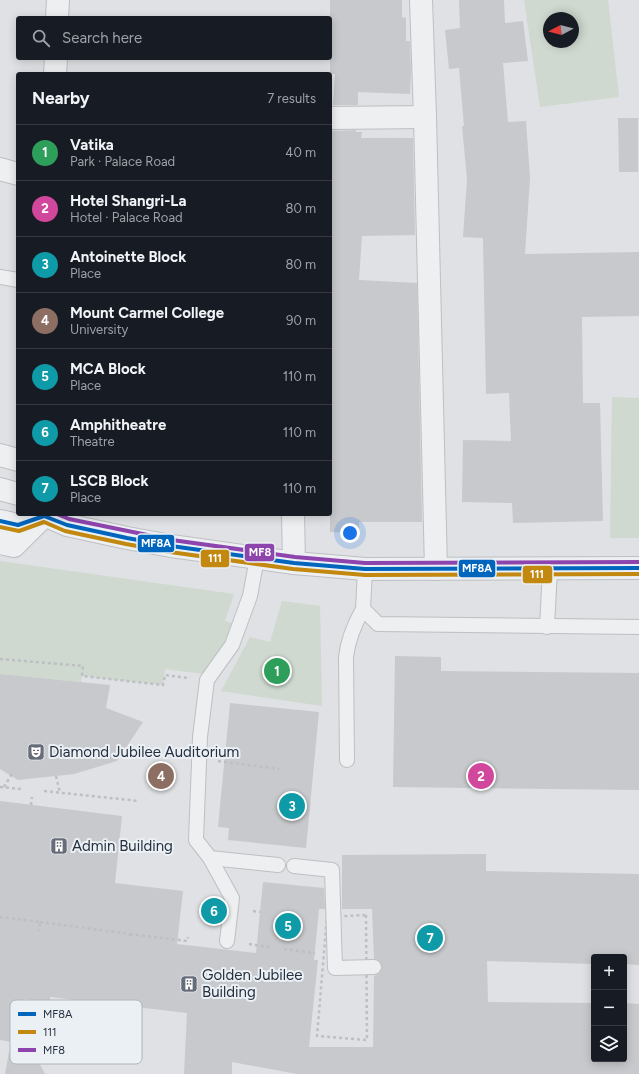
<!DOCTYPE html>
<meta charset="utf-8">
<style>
:root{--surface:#171b24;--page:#242831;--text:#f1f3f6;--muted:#9ea1a6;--line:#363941;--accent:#db2777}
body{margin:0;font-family:Figtree,sans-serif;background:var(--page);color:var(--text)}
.controls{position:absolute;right:12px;bottom:12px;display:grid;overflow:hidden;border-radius:4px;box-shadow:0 2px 10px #0003}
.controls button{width:36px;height:36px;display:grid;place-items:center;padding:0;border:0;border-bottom:1px solid var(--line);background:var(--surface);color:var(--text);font:20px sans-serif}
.compass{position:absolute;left:543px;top:12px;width:36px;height:36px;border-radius:50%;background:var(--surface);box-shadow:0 2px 10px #0003;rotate:263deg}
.you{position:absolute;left:350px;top:533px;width:14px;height:14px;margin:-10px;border:3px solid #fff;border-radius:50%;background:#1a73e8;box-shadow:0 0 0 6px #1a73e833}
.badge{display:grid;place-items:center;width:26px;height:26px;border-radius:50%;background:var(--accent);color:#fff;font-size:13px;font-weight:700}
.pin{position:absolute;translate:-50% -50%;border:2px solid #fff;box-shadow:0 1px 4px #0006}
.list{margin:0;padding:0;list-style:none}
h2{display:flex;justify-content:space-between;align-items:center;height:52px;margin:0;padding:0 16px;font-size:17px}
h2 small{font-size:13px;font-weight:400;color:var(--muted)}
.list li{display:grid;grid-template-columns:26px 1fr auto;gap:12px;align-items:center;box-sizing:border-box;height:56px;padding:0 16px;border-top:1px solid var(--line)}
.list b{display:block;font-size:15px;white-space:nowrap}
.list p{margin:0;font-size:13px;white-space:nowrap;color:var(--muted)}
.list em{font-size:13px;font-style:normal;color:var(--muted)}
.icon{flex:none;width:22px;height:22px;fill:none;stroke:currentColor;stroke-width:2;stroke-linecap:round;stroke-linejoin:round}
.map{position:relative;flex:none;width:639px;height:1074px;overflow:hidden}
.search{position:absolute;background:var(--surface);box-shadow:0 2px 10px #0003;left:16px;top:16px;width:316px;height:44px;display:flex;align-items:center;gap:10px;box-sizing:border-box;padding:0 14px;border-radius:4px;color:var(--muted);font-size:15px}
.panel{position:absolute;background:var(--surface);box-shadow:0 2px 10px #0003;left:16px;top:72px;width:316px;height:444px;border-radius:4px}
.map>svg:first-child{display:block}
.green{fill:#cfd9cf;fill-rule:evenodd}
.building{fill:#c7c9cc}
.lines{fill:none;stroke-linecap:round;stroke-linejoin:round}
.service-casing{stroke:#bdbfc2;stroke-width:16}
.minor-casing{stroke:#bdbfc2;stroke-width:24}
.tertiary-casing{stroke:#bdbfc2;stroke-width:24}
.path{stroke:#bebfc4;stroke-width:2.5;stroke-dasharray:3 3;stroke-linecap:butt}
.service{stroke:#eeeff1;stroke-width:14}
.minor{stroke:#eeeff1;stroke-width:22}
.tertiary{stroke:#eeeff1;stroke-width:22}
.bus-1-casing{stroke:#ebf0f5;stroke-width:7}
.bus-2-casing{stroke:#ebf0f5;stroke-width:7}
.bus-3-casing{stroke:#ebf0f5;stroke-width:7}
.bus-1{stroke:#0065bd;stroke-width:4}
.bus-2{stroke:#c28810;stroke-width:4}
.bus-3{stroke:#8e44ad;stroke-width:4}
.labels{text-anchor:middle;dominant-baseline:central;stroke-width:4;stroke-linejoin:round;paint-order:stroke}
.poi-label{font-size:15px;fill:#252f3e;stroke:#ebf0f5;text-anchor:start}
.key{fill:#ebf0f5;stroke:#b0b6be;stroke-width:1}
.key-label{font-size:11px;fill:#252f3e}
.line-badge{stroke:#ebf0f5;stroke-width:1.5}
.badge-label{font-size:11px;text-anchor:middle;font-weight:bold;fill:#fff}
</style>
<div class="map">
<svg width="639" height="1074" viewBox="0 0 639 1074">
<rect width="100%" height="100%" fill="#dfe1e4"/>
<!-- green -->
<g class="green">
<path d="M524 0H608L619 97 540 107ZM549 18H573V42H549Z"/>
<path d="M612 397 639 398V538H610Z"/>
<path d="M0 561 234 594 225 621 232 623 225 644 204 674 165 669 163 685 82 676 81 682 0 674Z"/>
<path d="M282 601 320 606 322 706 221 691 250 637 270 642Z"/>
</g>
<!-- building -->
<g class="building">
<path d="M330 0H402V17L406 18V41H410L411 73 410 94 358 92V105H333L335 74H330Z"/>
<path d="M459 0H504L505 23 523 21 528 61 503 63 508 122 526 121 530 178 525 254 639 252V316L582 317 583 403H600L603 521 513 523 512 503 462 502 463 440 511 441 509 393 486 394 483 238 463 237 467 179 462 126H464L459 68 449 69 445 30 460 28Z"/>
<path d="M618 118H638V172H619Z"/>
<path d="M356 130V132H362L361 138H413L415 235 362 236 359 280 417 283 422 522H359V533L330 532V131Z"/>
<path d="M395 656 441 657V671L639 673V790L393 787Z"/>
<path d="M0 674 110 685 106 708 143 722 117 761 74 774 18 780 0 769Z"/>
<path d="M230 703 319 712 306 848 228 840 229 828 218 827Z"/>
<path d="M0 801 122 816 115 883 183 891 177 944 256 953 263 882 324 888 325 909H319L314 960H318L309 1047H373L374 976 378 974 381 971 382 966 378 960 374 959 372 909H342V855L486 854V871L639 874V965L624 964V957H594V964L487 961 488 1002 594 1003V1059H624V1003L639 1004V1074H297L232 1062V1074H184L187 1013 50 997V1002L24 999 18 1043 0 1040Z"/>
<path d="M33 1051 45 1074H5L9 1052Z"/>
</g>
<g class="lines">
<defs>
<g id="service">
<path d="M0 277 18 280"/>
<path d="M257 558 250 596 232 645 207 680 200 737 196 840 210 858 278 865"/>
<path d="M365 569 363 609 378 624 639 627"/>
<path d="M547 627 550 569"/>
<path d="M347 760 346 657C348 639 354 625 363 609"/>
<path d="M210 858 232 898 227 941"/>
<path d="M294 866 332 870 335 968 374 967"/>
</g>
<g id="minor">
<path d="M421 0 425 117 436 569"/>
<path d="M330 118 425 117"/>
<path d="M0 169 18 174"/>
<path d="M0 455 18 460"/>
<path d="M293 514 294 563"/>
<path d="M0 543 14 546 44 516"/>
</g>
<g id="tertiary">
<path d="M57 18 58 0"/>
<path d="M55 74 56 58"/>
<path d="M0 489 18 494"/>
<path d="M42 514 67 525 127 538 171 546 294 563 365 569 639 568"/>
<path d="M0 521 18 525 44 516"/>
</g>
</defs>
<!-- service casing -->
<use href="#service" class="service-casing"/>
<!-- minor casing -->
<use href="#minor" class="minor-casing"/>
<!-- tertiary casing -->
<use href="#tertiary" class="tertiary-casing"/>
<!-- path -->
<g class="path">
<path d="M0 659 83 666 82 676 163 685 165 675 188 678"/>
<path d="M218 761 279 769"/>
<path d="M56 776 60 793"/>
<path d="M0 787 21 789"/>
<path d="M4 787 13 772"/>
<path d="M44 791 139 801"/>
<path d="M31 805 32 797"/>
<path d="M253 911 260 912"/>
<path d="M366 915 367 1040 317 1036 327 917Z"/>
<path d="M0 917 40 922 39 931"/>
<path d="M40 922 130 934V939"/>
<path d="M130 934 187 941 188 937"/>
<path d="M249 944 269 947"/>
<path d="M284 949 315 953"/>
</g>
<!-- service -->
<use href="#service" class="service"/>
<!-- minor -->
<use href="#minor" class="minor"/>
<!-- tertiary -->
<use href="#tertiary" class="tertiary"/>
<defs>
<path id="bus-1" d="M0 521 18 525 44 516 67 525 127 538 171 546 294 563 365 569 639 568"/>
<path id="bus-2" d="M0 527 19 531 44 522 65 531 126 544 170 552 293 569 365 575 639 574"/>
<path id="bus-3" d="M57 514 69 519 172 540 295 557 365 563 639 562"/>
</defs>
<!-- bus-1 casing -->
<use href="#bus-1" class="bus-1-casing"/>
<!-- bus-2 casing -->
<use href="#bus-2" class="bus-2-casing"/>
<!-- bus-3 casing -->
<use href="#bus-3" class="bus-3-casing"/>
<!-- bus-1 -->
<use href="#bus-1" class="bus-1"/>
<!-- bus-2 -->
<use href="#bus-2" class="bus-2"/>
<!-- bus-3 -->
<use href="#bus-3" class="bus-3"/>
</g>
<!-- icons -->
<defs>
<symbol id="theatre-square" viewBox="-11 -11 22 22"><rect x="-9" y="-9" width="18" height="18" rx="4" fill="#666d78" stroke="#ebf0f5"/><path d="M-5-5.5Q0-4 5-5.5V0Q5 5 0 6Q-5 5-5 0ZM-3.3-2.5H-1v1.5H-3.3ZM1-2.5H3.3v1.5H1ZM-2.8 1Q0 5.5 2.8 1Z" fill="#fff"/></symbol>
<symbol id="building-square" viewBox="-11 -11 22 22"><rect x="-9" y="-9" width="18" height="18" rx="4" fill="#666d78" stroke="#ebf0f5"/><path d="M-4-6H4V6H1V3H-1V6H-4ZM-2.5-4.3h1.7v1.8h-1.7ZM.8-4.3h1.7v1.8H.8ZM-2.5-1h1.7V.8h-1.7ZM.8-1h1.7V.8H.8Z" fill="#fff"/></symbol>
</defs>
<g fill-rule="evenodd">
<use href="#theatre-square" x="26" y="742" width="20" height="20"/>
<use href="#building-square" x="49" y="836" width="20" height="20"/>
<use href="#building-square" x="179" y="974" width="20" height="20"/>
</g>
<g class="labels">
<!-- poi labels -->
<g class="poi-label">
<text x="49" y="752">Diamond Jubilee Auditorium</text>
<text x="72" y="846">Admin Building</text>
<text x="202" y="975">Golden Jubilee<tspan x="202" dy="17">Building</tspan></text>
</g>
</g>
<!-- legend -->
<rect x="10" y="1000" width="132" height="64" rx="6" class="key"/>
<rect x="18" y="1012" width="18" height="4" fill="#0065bd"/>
<rect x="18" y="1030" width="18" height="4" fill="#c28810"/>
<rect x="18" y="1048" width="18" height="4" fill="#8e44ad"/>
<g class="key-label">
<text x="43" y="1018">MF8A</text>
<text x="43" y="1036">111</text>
<text x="43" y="1054">MF8</text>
</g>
<g class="line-badge">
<rect x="137" y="534" width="38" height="19" rx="4" fill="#0065bd"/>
<rect x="244" y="543" width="31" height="19" rx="4" fill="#8e44ad"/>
<rect x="200" y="549" width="30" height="19" rx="4" fill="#c28810"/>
<rect x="458" y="559" width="38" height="19" rx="4" fill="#0065bd"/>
<rect x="522" y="565" width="31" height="19" rx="4" fill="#c28810"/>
</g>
<g class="badge-label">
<text x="156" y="547">MF8A</text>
<text x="260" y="556">MF8</text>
<text x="215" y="562">111</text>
<text x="477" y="572">MF8A</text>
<text x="537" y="578">111</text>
</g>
</svg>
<div class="controls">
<button>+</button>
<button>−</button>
<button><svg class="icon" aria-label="layers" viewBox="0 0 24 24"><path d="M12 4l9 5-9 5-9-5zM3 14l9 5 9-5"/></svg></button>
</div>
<svg class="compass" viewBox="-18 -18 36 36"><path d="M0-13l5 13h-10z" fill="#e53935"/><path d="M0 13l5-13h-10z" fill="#9ea1a6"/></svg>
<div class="you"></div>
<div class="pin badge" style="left:277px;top:671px;background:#2e9e5b">1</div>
<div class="pin badge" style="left:481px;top:776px;background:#d1479c">2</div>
<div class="pin badge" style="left:292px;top:806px;background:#0f9aa8">3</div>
<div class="pin badge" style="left:161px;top:776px;background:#8d6e63">4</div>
<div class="pin badge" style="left:288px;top:926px;background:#0f9aa8">5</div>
<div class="pin badge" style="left:214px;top:911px;background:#0f9aa8">6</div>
<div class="pin badge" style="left:430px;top:938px;background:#0f9aa8">7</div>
<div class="search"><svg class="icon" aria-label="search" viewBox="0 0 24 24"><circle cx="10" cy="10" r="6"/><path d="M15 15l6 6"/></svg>Search here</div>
<section class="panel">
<h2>Nearby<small>7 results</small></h2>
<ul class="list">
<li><span class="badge" style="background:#2e9e5b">1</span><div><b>Vatika</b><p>Park · Palace Road</p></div><em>40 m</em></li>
<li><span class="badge" style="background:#d1479c">2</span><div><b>Hotel Shangri-La</b><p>Hotel · Palace Road</p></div><em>80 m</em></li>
<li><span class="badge" style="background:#0f9aa8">3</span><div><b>Antoinette Block</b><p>Place</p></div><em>80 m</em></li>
<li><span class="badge" style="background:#8d6e63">4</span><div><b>Mount Carmel College</b><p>University</p></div><em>90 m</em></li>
<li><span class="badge" style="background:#0f9aa8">5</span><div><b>MCA Block</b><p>Place</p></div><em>110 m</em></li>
<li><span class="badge" style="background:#0f9aa8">6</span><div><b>Amphitheatre</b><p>Theatre</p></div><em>110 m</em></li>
<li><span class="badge" style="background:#0f9aa8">7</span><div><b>LSCB Block</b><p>Place</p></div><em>110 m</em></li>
</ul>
</section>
</div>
